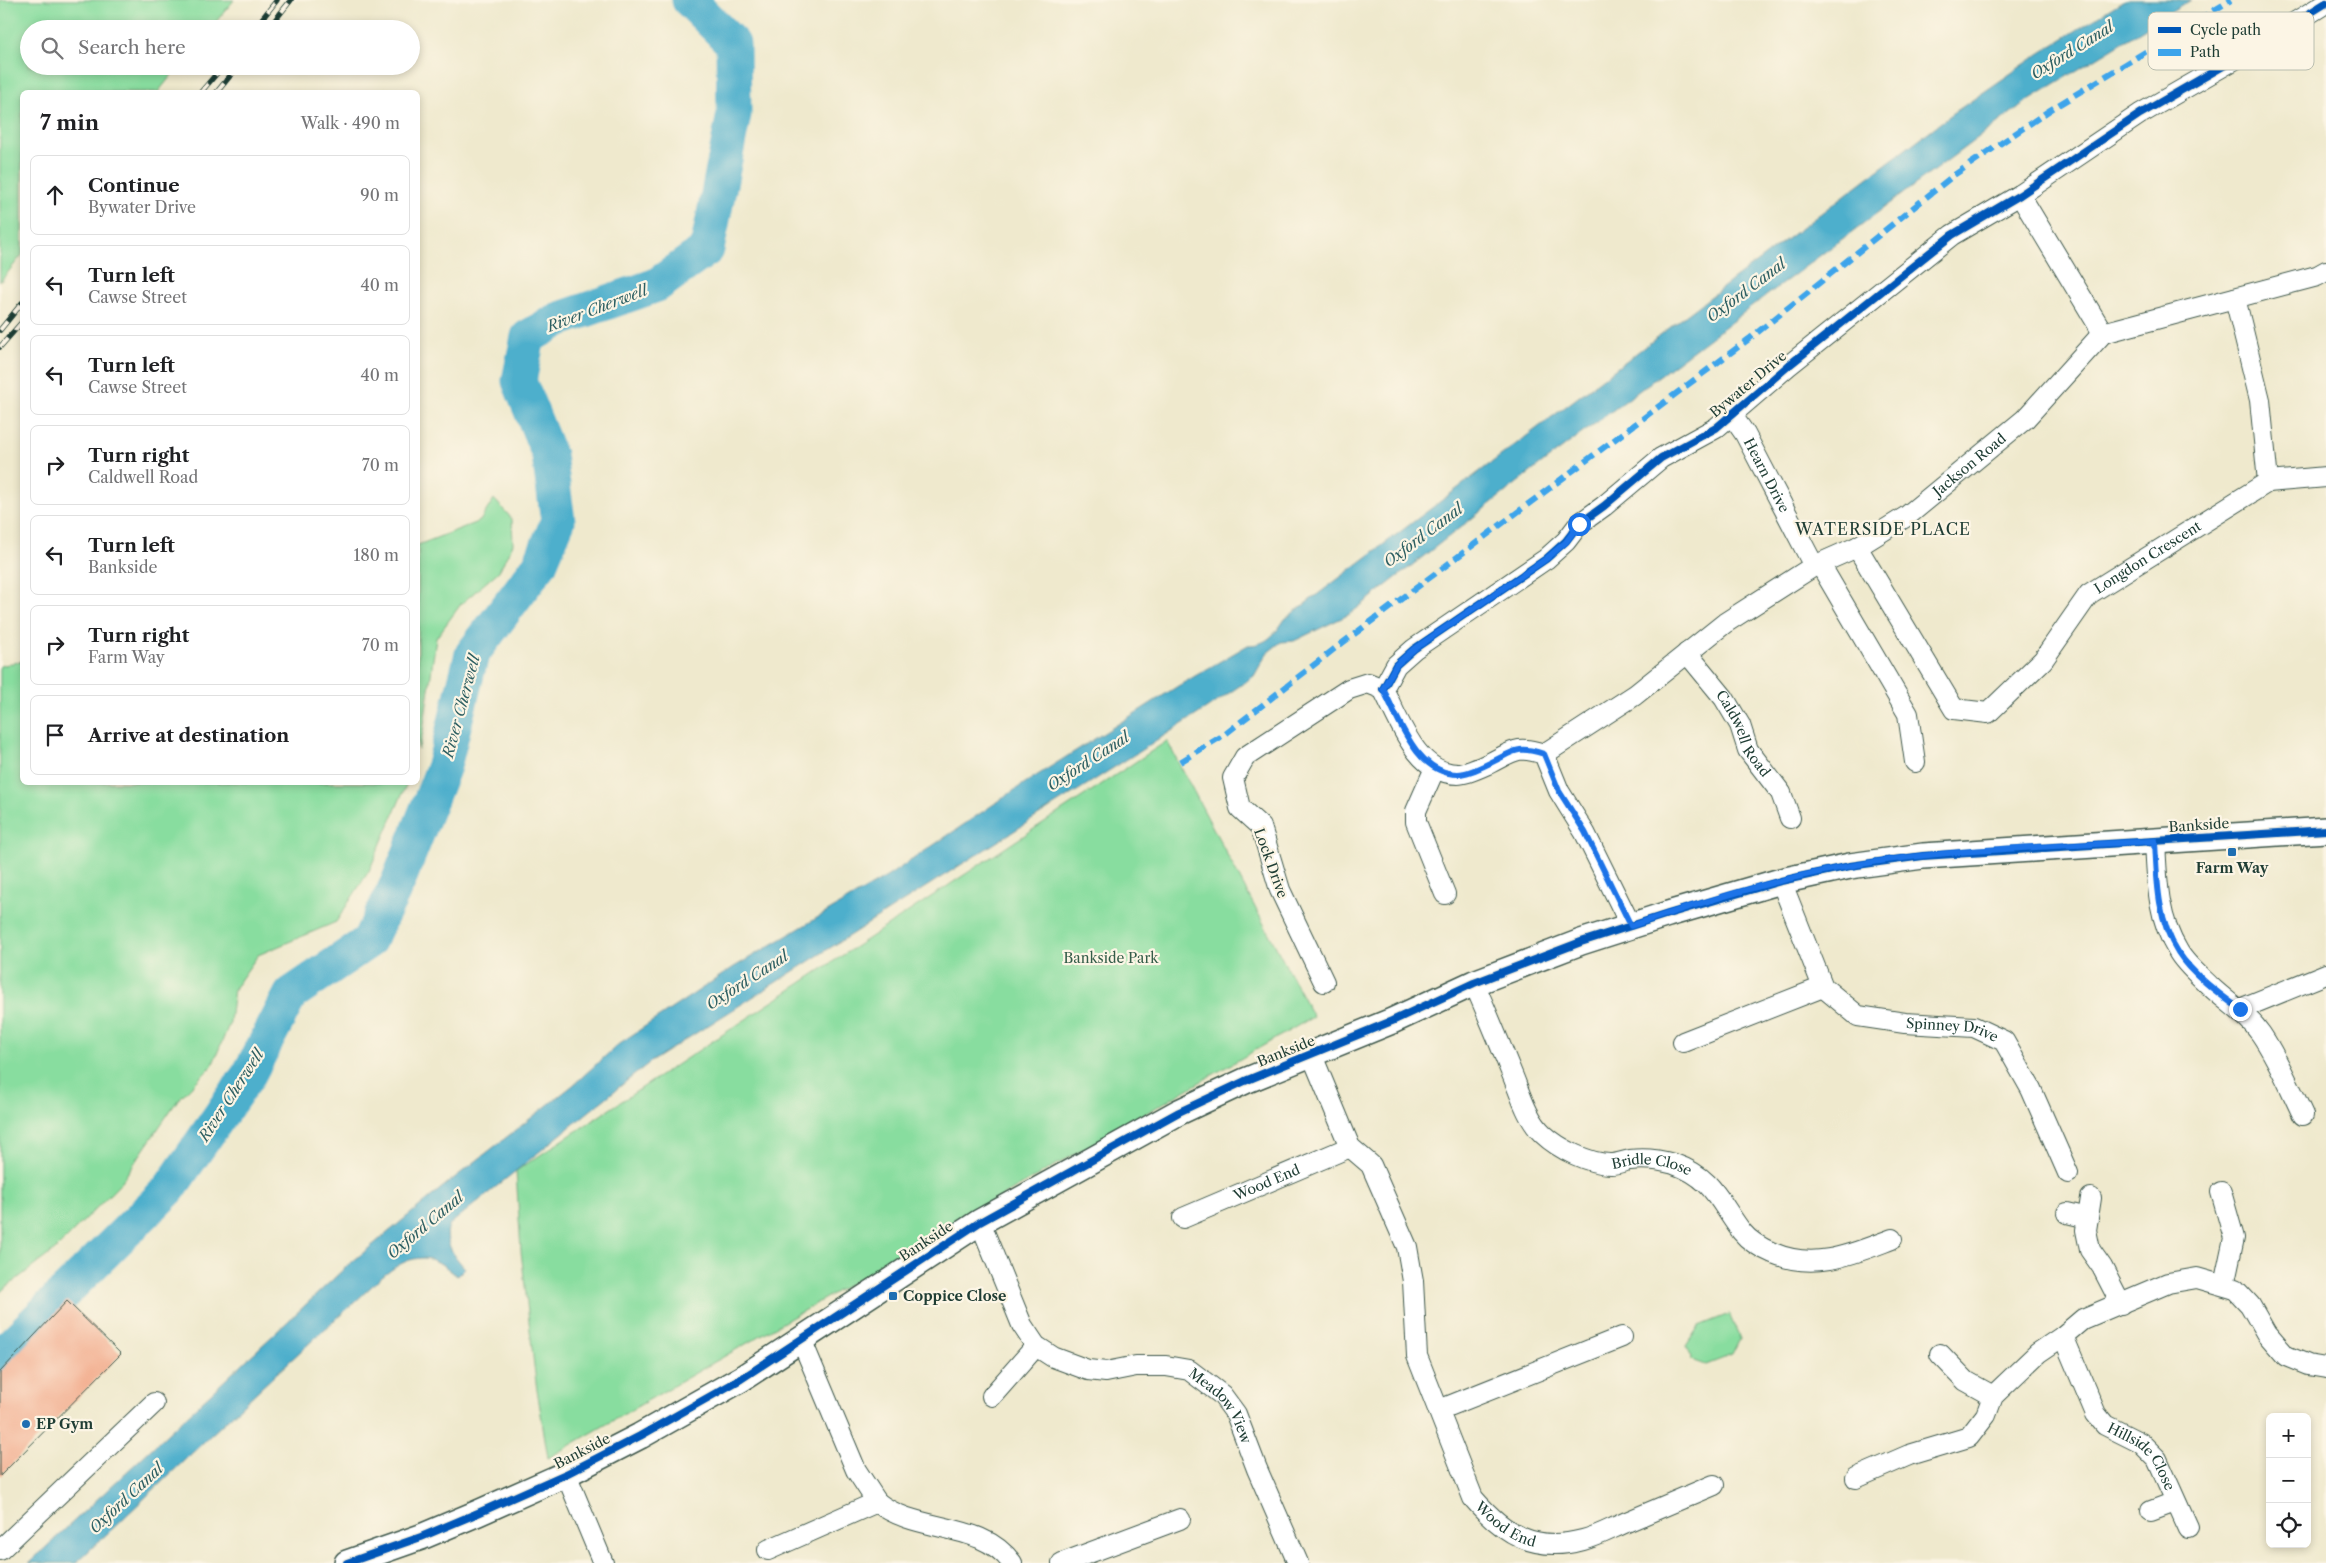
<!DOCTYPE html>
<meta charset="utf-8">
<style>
:root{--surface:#fff;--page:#f2f2f2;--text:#202124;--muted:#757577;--line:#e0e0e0}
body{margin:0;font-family:"Libre Caslon Text",serif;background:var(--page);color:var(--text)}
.controls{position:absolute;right:15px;bottom:15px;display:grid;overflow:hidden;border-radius:8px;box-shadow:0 2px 8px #0003}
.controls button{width:45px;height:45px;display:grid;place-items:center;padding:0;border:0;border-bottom:1px solid var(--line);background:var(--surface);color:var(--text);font:25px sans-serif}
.stop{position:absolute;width:15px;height:15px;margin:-11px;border:4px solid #1a73e8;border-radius:50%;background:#fff}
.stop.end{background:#1a73e8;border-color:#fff;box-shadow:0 1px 5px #0008}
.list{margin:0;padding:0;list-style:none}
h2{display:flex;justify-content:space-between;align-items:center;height:65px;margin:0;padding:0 20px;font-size:21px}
h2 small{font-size:16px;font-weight:400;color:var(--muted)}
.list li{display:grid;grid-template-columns:32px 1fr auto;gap:15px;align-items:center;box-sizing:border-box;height:80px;margin:0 10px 10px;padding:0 10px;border:1px solid var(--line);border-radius:8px}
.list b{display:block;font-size:19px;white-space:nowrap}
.list p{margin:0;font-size:16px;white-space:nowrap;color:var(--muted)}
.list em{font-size:16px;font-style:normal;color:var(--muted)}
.icon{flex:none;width:28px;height:28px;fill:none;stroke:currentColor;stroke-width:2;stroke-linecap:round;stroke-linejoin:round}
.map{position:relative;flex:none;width:2326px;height:1563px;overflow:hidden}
.search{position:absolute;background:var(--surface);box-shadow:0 2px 8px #0003;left:20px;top:20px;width:400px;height:55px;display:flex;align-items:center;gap:12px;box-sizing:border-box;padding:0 18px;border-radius:28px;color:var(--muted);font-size:19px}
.panel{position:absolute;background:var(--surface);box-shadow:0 2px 8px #0003;left:20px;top:90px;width:400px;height:695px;border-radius:8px}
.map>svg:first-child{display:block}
.green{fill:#88dd9f;stroke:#548d6a}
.water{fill:#4dafcc;stroke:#367680}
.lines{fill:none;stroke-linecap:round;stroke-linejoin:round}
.river{stroke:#4dafcc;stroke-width:35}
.building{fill:#f3b193}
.minor-casing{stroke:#3e574b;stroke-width:22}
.tertiary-casing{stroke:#3e574b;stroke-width:28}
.minor{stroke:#fff;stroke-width:20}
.tertiary{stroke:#fff;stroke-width:25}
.rail-casing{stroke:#1f3d34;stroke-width:5.5}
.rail{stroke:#fcf5e5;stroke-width:4;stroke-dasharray:11;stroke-linecap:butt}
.quiet{stroke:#3da4eb;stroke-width:6;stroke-dasharray:12 6;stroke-linecap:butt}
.cycleway-casing{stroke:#fcf5e5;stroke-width:11}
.cycleway{stroke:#0057b8;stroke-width:8}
.route{stroke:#1a73e8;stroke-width:6}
.poi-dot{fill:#1f6fb2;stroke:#fcf5e5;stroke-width:2}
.labels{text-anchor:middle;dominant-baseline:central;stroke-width:4.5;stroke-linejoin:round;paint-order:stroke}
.street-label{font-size:14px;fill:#1f3d34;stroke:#fcf5e5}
.poi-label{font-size:14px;font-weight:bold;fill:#1f3d34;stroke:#fcf5e5;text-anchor:start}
.park-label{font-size:14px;fill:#345d49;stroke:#fcf5e5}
.water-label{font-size:15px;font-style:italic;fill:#2d5f62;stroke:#fcf5e5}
.quarter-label{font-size:16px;letter-spacing:1px;fill:#1f3d34;stroke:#fcf5e5}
.key{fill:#fcf5e5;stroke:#babeb0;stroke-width:1}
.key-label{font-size:14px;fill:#1f3d34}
</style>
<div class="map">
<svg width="2326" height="1563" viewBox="0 0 2326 1563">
<rect width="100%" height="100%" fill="#fcf5e5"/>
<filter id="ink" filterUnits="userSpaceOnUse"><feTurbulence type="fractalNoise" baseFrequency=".02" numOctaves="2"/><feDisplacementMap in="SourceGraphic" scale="10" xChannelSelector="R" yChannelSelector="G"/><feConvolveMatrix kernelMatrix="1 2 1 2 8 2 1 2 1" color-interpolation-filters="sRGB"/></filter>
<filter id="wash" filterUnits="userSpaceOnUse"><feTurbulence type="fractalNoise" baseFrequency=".0096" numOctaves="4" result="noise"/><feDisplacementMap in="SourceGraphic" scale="20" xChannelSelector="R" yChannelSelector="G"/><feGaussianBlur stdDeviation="1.12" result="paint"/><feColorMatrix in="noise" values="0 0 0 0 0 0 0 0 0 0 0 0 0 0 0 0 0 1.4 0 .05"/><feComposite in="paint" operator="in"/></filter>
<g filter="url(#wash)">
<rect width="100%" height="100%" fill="#efe9cd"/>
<!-- green -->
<g class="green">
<path d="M0 0H234L210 29H29V66H179L158 92H22V255L0 282Z"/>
<path d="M494 499 512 519 513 544 499 571 461 604 436 638 423 732 418 750V545L480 521Z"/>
<path d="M22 661V782L407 783 369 871 336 922 258 955 234 989 230 1022 212 1066 177 1101 120 1184 55 1250 0 1292V666Z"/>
<path d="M1167 741 1313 1017 548 1458 536 1383 521 1251 516 1171Z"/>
<path d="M1729 1314 1740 1339 1732 1355 1706 1365 1692 1360 1686 1346 1699 1326Z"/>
</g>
<!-- water -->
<path class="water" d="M2124 0H2191L2027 101 1545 461 1350 614 1294 641 1281 642 1267 653 1254 676 1206 709 649 1063 449 1225C443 1242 454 1256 465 1268L457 1276C443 1265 433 1255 414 1259 391 1263 363 1296 345 1311 253 1393 166 1479 76 1563H29L346 1267 444 1186 572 1086 620 1043 734 967 888 876 1025 783 1178 686 1248 645C1267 645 1275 634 1285 619L1952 114 2039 54Z"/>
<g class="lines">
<!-- river -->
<path class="river" d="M0 1356 169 1189 249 1074 291 994 369 941 398 882 444 766 472 654 540 564 558 521 549 455 519 381 528 337 560 319 657 285 707 249 734 114 733 44 689 0"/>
</g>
<g id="blocks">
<!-- building -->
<path class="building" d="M67 1301 121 1354 0 1476V1372Z"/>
</g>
</g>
<g filter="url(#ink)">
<use href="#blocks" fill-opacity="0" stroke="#3e574b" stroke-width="1"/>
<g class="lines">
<defs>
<g id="minor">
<path d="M2020 195 2103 333"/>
<path id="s1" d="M1731 414 1745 434 1814 566"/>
<path d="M2268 482 2326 477"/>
<path id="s2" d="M1857 547 1954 709 1988 713 2043 660 2089 594 2268 482 2260 400 2235 298"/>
<path d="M1820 564 1908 714 1915 762"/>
<path id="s3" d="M1687 653 1724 698 1740 725 1748 750 1781 793 1790 818"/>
<path d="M1383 689 1396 665 1414 649 1546 559 1566 541 1579 524 1604 506 1661 458 1716 428 1788 366 1952 235 2020 195 2140 114 2244 54 2326 3"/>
<path d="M1383 689C1399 719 1416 774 1458 774 1467 774 1481 767 1490 763 1514 751 1517 745 1544 754L1559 791 1585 833 1631 926"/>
<path id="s4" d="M1544 754 1635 695 1725 623 1814 566 1857 547 1907 516 2025 419 2103 333 2317 276 2326 271"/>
<path d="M1435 768 1416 811V822L1445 894"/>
<path d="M2155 841C2157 879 2157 917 2178 951 2185 964 2201 977 2211 987 2228 1003 2247 1014 2261 1034 2278 1059 2290 1088 2303 1115"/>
<path id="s5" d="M1781 881 1823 987 1858 1016 1905 1023 1974 1027 2004 1041 2031 1089 2068 1173"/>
<path d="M1324 982 1280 890 1261 827 1240 808 1233 778 1245 757 1349 689 1368 683 1383 689"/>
<path id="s6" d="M1474 983C1487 1013 1500 1044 1512 1074 1520 1093 1527 1119 1543 1134 1559 1149 1589 1164 1611 1164 1617 1164 1624 1161 1630 1160 1645 1158 1660 1160 1674 1164 1714 1178 1719 1202 1742 1232 1750 1242 1761 1248 1773 1253 1815 1271 1852 1254 1892 1239"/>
<path d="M2240 1009 2326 974"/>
<path d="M1683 1042 1823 987"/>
<path id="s7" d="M1311 1053 1350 1147 1371 1165 1407 1247 1413 1281 1417 1356 1473 1498C1504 1534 1534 1553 1583 1540 1599 1536 1614 1527 1629 1521 1658 1509 1686 1497 1714 1485"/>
<path d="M2221 1192 2234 1238 2224 1285"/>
<path d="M2091 1198 2086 1230 2090 1250 2102 1267 2121 1304"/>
<path d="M2067 1213 2088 1218"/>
<path id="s8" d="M1183 1218 1350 1147"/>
<path id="s9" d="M980 1222 1022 1325 1036 1346 1053 1357 1088 1370 1106 1372 1136 1366H1166L1189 1370 1222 1395 1236 1414 1257 1469 1298 1563"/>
<path id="s10" d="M2063 1336 2096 1414 2105 1425 2141 1443 2157 1459 2188 1528"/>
<path d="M801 1339 856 1470 877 1502"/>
<path d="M1940 1354 1966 1381 1993 1396"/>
<path d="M992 1396 1036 1346"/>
<path d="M1439 1410 1622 1337"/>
<path d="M566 1474 603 1563"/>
<path d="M1856 1478 1909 1455 1969 1437 1986 1415 1993 1396 2038 1353 2063 1336 2083 1319 2168 1283 2197 1278 2235 1289 2250 1305 2266 1333 2286 1356 2308 1365 2326 1368"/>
<path d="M2151 1511 2175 1502"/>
<path d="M0 1550 154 1403"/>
<path d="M768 1550 877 1502C917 1534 981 1520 1012 1563"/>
<path d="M1062 1563 1180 1519"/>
</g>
<path id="tertiary" d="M347 1563 421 1537 478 1513 566 1474 640 1436 741 1379 980 1222 1179 1112 1245 1081 1392 1021 1474 983 1581 942 1668 914 1781 881 1850 866 1923 856 2326 830"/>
</defs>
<!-- minor casing -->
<use href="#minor" class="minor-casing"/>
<!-- tertiary casing -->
<use href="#tertiary" class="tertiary-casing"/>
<!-- minor -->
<use href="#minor" class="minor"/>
<!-- tertiary -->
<use href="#tertiary" class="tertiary"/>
<defs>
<g id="rail">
<path d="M254 29 277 0"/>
<path d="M268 29 291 0"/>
<path d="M201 92 223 66"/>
<path d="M217 92 238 66"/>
<path d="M0 330 22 303"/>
<path d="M0 347 22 322"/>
</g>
</defs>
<!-- rail casing -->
<use href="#rail" class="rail-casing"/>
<!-- rail -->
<use href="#rail" class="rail"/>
<!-- quiet -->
<path class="quiet" d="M1180 762 1224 735 1333 650 1749 339 1954 175 2050 110 2231 0"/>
<defs>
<g id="cycleway">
<path d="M1383 689 1396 665 1414 649 1546 559 1566 541 1579 524 1604 506 1661 458 1716 428 1788 366 1952 235 2020 195 2140 114 2244 54 2326 3"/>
<path d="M347 1563 421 1537 478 1513 566 1474 640 1436 741 1379 980 1222 1179 1112 1245 1081 1392 1021 1474 983 1581 942 1668 914 1781 881 1850 866 1923 856 2326 830"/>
</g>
</defs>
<!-- cycleway casing -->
<use href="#cycleway" class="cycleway-casing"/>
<!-- cycleway -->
<use href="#cycleway" class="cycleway"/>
</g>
</g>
<g class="lines" filter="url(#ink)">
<!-- route -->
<path class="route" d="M1579 524 1566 542 1546 559 1414 649 1396 665 1383 689C1399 719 1416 774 1458 774 1467 774 1482 767 1490 763 1515 751 1517 745 1544 754L1559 791 1585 832 1631 926C1702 902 1775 879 1850 866 1950 848 2054 847 2155 841 2157 878 2157 920 2178 952 2192 974 2219 994 2240 1009"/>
</g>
<!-- markers -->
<g class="poi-dot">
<rect x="2227" y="847" width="10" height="10" rx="2.5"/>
<rect x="888" y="1291" width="10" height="10" rx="2.5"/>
<circle cx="26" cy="1424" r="5"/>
</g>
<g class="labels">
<!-- street labels -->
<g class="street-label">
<text transform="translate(1748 384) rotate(-40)">Bywater Drive</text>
<text stroke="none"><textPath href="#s4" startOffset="516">Jackson Road</textPath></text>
<text stroke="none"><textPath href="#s1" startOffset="71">Hearn Drive</textPath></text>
<text stroke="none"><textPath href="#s2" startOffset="449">Longdon Crescent</textPath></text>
<text stroke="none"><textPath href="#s3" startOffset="99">Caldwell Road</textPath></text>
<text transform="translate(2199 825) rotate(-4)">Bankside</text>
<text transform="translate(1271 863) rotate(70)">Lock Drive</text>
<text stroke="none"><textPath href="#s5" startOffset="255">Spinney Drive</textPath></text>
<text transform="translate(1286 1051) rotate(-22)">Bankside</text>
<text stroke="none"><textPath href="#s6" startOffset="284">Bridle Close</textPath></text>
<text stroke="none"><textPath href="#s8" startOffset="91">Wood End</textPath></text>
<text transform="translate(926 1241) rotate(-33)">Bankside</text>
<text stroke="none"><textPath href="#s9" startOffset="345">Meadow View</textPath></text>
<text transform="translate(582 1451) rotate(-27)">Bankside</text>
<text stroke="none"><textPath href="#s10" startOffset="149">Hillside Close</textPath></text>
<text stroke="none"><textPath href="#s7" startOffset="524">Wood End</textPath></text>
</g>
<!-- poi labels -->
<g class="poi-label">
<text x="2232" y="868" text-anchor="middle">Farm Way</text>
<text x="903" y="1296">Coppice Close</text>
<text x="36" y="1424">EP Gym</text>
</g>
<!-- park labels -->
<g class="park-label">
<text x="1111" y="958">Bankside Park</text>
</g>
<!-- water labels -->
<g class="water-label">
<text transform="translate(2072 50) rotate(-32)">Oxford Canal</text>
<text transform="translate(1746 290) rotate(-37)">Oxford Canal</text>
<text transform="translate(597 308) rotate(-21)">River Cherwell</text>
<text transform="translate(1423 535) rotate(-37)">Oxford Canal</text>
<text transform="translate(461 706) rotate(-75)">River Cherwell</text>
<text transform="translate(1088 761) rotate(-33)">Oxford Canal</text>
<text transform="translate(747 980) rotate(-33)">Oxford Canal</text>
<text transform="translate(231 1095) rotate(-57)">River Cherwell</text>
<text transform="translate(425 1225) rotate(-40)">Oxford Canal</text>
<text transform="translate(126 1498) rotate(-43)">Oxford Canal</text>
</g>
<!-- quarter labels -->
<g class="quarter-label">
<text x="1883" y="529">WATERSIDE PLACE</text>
</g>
</g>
<!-- legend -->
<rect x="2148" y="12" width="166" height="58" rx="8" class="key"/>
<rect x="2158" y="27" width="23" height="6" fill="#0057b8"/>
<rect x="2158" y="49" width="23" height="7" fill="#3da4eb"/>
<g class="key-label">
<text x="2190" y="35">Cycle path</text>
<text x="2190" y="57">Path</text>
</g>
</svg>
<div class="controls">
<button>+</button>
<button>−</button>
<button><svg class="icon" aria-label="locate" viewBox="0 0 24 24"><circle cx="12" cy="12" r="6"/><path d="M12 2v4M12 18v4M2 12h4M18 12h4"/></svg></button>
</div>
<div class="stop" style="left:1579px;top:524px"></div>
<div class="stop end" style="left:2240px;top:1009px"></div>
<div class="search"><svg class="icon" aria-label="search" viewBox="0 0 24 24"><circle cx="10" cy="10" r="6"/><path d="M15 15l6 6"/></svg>Search here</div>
<section class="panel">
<h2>7 min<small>Walk · 490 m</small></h2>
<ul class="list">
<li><svg class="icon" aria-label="ahead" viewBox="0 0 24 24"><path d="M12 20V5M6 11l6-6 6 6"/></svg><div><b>Continue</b><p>Bywater Drive</p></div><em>90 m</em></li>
<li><svg class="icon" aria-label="left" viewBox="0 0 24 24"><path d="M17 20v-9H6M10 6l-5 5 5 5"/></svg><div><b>Turn left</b><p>Cawse Street</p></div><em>40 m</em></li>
<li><svg class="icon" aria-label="left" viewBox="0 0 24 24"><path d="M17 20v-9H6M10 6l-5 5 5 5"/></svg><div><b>Turn left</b><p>Cawse Street</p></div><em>40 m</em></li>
<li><svg class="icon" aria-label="right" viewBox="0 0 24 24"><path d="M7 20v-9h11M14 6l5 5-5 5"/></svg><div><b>Turn right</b><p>Caldwell Road</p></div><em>70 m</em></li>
<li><svg class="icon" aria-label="left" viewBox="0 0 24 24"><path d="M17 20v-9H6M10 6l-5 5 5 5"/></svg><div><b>Turn left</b><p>Bankside</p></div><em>180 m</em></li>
<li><svg class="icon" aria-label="right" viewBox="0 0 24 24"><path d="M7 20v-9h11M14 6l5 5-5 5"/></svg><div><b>Turn right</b><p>Farm Way</p></div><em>70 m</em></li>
<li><svg class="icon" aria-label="arrive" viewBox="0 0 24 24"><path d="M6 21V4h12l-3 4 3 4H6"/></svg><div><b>Arrive at destination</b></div></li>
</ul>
</section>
</div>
